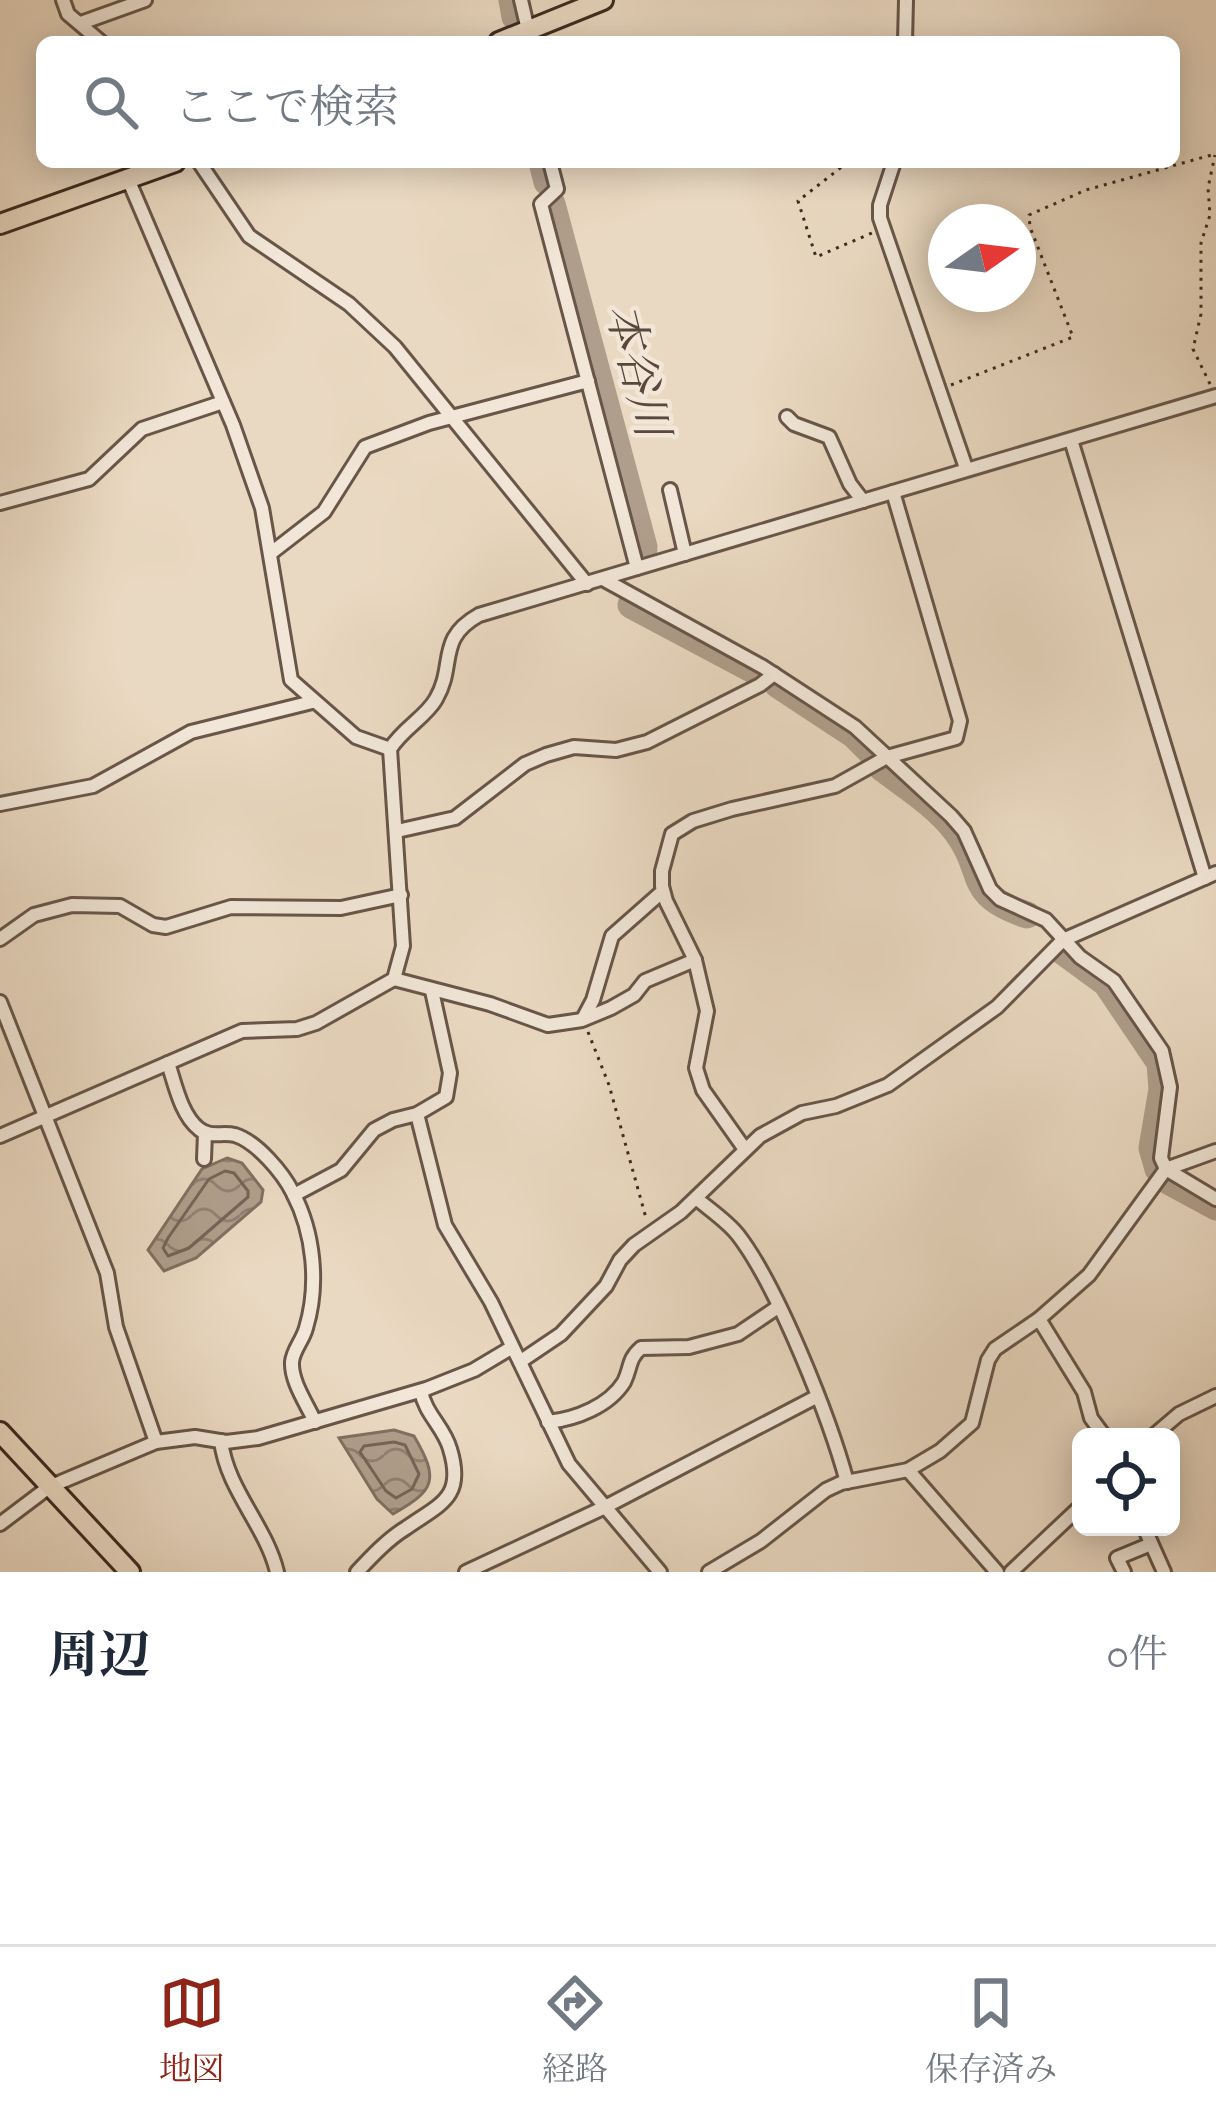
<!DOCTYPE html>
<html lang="ja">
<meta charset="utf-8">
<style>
:root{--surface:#fff;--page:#f2f2f3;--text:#1f2937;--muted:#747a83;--line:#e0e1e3;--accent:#8f2418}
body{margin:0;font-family:"IM FELL Great Primer","Noto Serif JP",serif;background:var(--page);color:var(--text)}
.controls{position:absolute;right:36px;bottom:36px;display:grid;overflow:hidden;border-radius:18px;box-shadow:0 6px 30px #0003}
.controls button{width:108px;height:108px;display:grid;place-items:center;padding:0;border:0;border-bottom:3px solid var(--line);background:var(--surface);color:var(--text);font:60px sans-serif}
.compass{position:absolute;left:928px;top:204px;width:108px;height:108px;border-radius:50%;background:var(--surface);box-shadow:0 6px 30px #0003;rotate:76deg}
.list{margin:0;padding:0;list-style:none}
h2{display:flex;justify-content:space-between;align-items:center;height:156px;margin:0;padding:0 48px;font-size:51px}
h2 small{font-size:39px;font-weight:400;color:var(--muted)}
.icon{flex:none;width:66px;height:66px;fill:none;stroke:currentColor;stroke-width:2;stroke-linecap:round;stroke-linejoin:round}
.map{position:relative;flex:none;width:1216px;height:1572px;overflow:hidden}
.search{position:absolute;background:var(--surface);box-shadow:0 6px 30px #0003;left:36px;right:36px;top:36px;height:132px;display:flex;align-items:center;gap:30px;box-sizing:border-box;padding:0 42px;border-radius:18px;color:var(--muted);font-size:45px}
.sheet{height:372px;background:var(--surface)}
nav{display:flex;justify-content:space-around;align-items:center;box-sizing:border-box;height:168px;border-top:3px solid var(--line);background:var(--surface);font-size:33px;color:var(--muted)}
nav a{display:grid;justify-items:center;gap:6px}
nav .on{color:var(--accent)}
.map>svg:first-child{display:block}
.water{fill:url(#water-waves);stroke:#817061;stroke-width:3}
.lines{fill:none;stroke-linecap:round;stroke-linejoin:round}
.shore{stroke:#766456;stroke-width:3}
.river{stroke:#af9e8b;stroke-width:27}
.minor-casing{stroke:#685649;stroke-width:18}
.primary-casing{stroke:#3d2b21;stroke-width:24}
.path{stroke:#3d2b21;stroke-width:3;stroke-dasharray:3 6;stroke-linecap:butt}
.minor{stroke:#f1e6d7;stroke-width:12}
.primary{stroke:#ead9c2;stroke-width:18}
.labels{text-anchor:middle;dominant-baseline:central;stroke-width:9;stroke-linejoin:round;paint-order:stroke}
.water-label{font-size:45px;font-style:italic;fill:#5a483c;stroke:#f1e6d7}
</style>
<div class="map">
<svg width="1216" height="1572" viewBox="0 0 1216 1572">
<defs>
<pattern id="water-waves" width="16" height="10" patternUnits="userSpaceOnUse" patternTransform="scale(3)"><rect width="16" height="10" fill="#af9e8b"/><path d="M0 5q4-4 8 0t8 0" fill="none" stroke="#908171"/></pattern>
</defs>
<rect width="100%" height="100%" fill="#ead9c2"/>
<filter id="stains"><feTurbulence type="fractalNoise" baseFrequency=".00167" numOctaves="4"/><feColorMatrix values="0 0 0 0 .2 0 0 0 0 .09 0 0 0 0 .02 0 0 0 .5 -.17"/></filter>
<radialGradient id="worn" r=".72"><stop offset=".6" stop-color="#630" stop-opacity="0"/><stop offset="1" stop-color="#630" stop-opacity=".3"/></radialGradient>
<!-- water -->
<g class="water">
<path d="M227 1158 242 1163 263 1190 261 1202 196 1258 164 1271 148 1250 202 1169Z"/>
<path d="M394 1430 414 1436C439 1479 436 1490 393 1514L377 1499 339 1438Z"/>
</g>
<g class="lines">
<!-- shore -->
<g class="shore">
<path d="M225 1171 234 1173 248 1191V1197L189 1248 168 1256 163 1248 168 1238 209 1179Z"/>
<path d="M394 1442 405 1445 419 1474 412 1489 396 1498 386 1491 360 1452 364 1446Z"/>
</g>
<!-- river -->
<g class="river">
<path d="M512 0 515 17"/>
<path d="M542 162 547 182"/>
<path d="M552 204 644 547 643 557"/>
<path d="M632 602 631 605 759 673"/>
<path d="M778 685 854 735 872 753"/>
<path d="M882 768C907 787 936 805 956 831 988 874 964 894 1027 915"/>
<path d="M1061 950 1106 983 1160 1063 1162 1089 1152 1148 1158 1169"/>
<path d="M1168 1181 1216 1207"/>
</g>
<defs>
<g id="minor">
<path d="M63 0 68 14 101 42"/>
<path d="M521 0 528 30"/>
<path d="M81 23 145 0"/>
<path d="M905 42 906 0"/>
<path d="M199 162 249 236 349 304 395 347 587 584"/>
<path d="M550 162 557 189 541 204 637 568"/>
<path d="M894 162 880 205V218L966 468"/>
<path d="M128 179 233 425 262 508 291 680 356 737 390 749"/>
<path d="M787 417 794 424 829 437 850 484 863 501"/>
<path d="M1071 440 1205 878"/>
<path d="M670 490 685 554"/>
<path d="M0 503 89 479 142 429 223 402"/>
<path d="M271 553 324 512 365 447 429 423 588 381"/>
<path d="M603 579 763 667 855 727 951 816 964 831 990 889 1000 899 1046 920 1080 957 1114 981 1162 1051 1170 1087 1161 1158 1166 1169 1216 1199"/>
<path d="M0 804 93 786 191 732 312 702"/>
<path d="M397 831 455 818 525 764 546 755 574 747 616 750 647 742 760 685 774 674"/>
<path d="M0 939 34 915 72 905 120 906 153 925 166 927 231 907 341 908 401 895"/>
<path d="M394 979 490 1004 548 1025 582 1020 611 1008 634 995 645 981 695 960"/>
<path d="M0 1002 107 1273 116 1327 156 1442"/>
<path d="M584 1017 593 1000 612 936 663 891"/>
<path d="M168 1063C175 1084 181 1115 199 1129 210 1138 222 1132 235 1135 257 1142 283 1173 293 1193 314 1233 319 1285 306 1328 303 1340 293 1350 292 1362 291 1382 307 1404 315 1422"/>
<path d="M417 1114 445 1225 491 1302 569 1464 660 1572"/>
<path d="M0 1136 242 1031 297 1029 316 1023 394 979 403 946 390 749C403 728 426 717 436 699 456 665 436 639 479 615L1216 396"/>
<path d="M744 1148 703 1090 696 1068 707 1011 695 960 666 901 662 886V871L672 834 693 821 732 809 835 786 887 757 956 738 960 721 893 492"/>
<path d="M204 1159 205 1133"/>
<path d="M294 1195 341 1170 374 1130 393 1120 417 1114 446 1097 450 1073 432 991"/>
<path d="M696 1198C710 1210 727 1221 738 1235 778 1287 830 1419 847 1482"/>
<path d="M1039 1319 1084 1392 1091 1418 1105 1437"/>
<path d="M521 1361 561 1334 606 1286 620 1260 634 1245 681 1212 760 1136 802 1113 836 1106 888 1085 997 1007 1063 940 1216 873"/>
<path d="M548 1422C576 1419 609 1406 624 1382 631 1368 628 1359 641 1348L689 1347 738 1334 778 1307"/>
<path d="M1152 1437 1179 1414 1216 1396"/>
<path d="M221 1441C227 1490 266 1526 277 1572"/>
<path d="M908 1470 997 1572"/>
<path d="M0 1524 49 1487 156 1442 195 1437 226 1442 258 1438 426 1389 474 1370 511 1348"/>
<path d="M1144 1527 1164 1572"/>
<path d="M357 1572C372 1556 388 1539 406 1528 440 1504 465 1498 450 1449 444 1427 425 1414 421 1391"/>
<path d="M466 1572 603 1508 816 1397"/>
<path d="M709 1572 761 1541 826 1490 841 1483 908 1470 940 1451 972 1423 988 1360 995 1349 1039 1319 1089 1275 1166 1169 1216 1151"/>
<path d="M1011 1572 1081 1506"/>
<path d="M1124 1572 1117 1558 1151 1544"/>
</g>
<g id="primary">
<path d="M499 42 603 0"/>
<path d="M0 224 175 162"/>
<path d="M0 1432 130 1572"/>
</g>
</defs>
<!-- minor casing -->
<use href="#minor" class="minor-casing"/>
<!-- primary casing -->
<use href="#primary" class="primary-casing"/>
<!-- path -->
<g class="path">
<path d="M848 162 798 201 816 257 872 233"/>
<path d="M1210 384 1193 349 1201 314V243L1210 215 1208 188 1215 155"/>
<path d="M951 385 1073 337 1030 227 1029 215 1086 190 1215 154"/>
<path d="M588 1032 609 1085 646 1218"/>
</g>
<!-- minor -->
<use href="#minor" class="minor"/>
<!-- primary -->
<use href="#primary" class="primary"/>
</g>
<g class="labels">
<!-- water labels -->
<g class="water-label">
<text transform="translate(638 370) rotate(76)">本谷川</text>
</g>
</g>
<rect width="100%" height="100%" filter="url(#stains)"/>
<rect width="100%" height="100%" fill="url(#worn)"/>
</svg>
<div class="controls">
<button><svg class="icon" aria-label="locate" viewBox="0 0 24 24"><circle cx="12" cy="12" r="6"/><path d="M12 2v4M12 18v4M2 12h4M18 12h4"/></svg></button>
</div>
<svg class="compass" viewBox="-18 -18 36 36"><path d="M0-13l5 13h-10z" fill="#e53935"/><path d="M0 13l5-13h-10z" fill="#747a83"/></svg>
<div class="search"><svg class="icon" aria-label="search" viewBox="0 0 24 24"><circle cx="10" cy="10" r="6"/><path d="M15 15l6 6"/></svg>ここで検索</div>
</div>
<section class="sheet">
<h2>周辺<small>0件</small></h2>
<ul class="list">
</ul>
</section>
<nav>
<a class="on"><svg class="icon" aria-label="map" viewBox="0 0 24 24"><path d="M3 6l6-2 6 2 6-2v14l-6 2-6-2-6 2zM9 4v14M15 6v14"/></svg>地図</a>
<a><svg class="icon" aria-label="directions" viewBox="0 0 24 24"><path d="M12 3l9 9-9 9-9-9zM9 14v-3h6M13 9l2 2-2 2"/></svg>経路</a>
<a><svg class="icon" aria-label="saved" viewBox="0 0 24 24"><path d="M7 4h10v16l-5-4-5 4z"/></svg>保存済み</a>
</nav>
